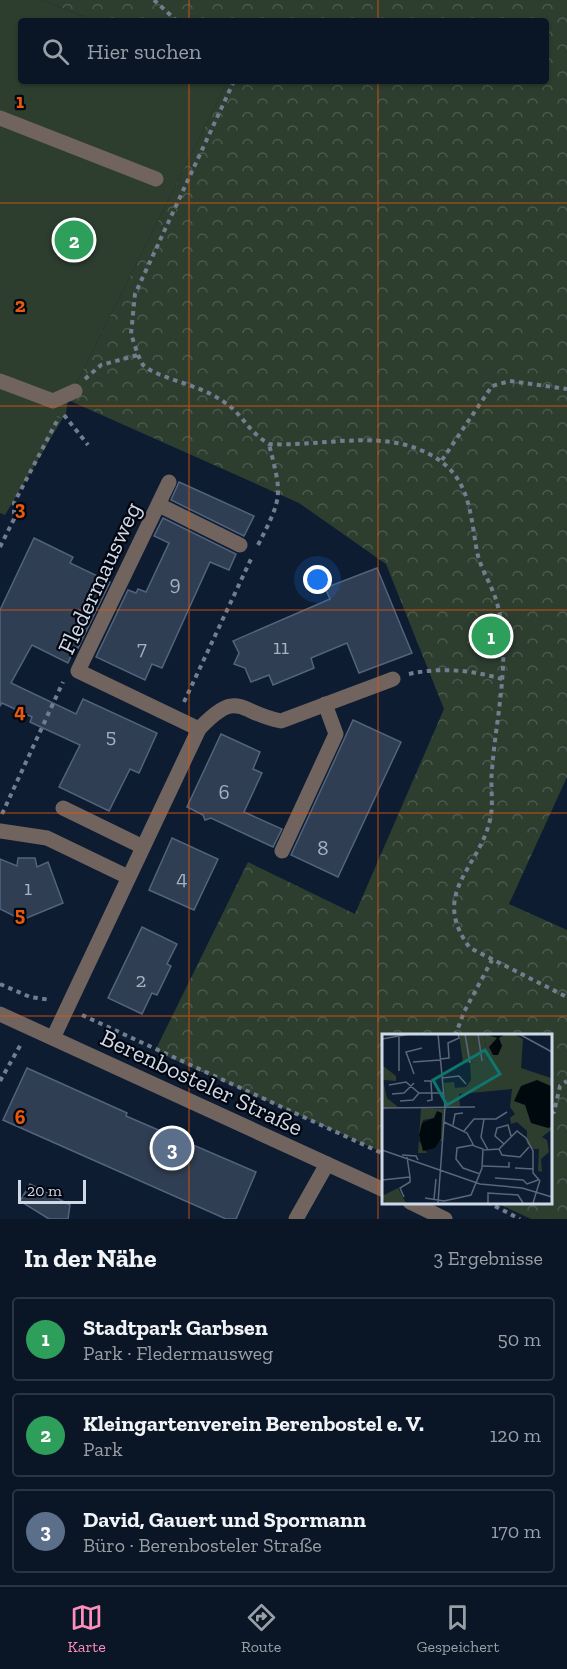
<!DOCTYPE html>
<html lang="de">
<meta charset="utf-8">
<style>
:root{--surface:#0a1525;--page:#182232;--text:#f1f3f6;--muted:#999fa7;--line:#2a3442;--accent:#fe8ebb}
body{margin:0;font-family:"Zilla Slab",serif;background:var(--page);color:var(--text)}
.scale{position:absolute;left:18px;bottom:15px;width:68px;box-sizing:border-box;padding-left:6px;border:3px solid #ced8e7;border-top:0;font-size:16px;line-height:21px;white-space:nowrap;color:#ced8e7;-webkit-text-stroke:4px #03060f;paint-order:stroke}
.you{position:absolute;left:318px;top:580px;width:21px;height:21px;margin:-15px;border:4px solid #fff;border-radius:50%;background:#1a73e8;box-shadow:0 0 0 9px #1a73e833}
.badge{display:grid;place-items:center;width:39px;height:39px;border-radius:50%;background:var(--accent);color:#fff;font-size:20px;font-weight:700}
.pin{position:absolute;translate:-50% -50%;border:3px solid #fff;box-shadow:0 2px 6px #0006}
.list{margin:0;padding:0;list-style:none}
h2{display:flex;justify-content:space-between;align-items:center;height:78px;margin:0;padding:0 24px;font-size:26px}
h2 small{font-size:20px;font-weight:400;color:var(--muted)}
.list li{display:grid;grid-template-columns:39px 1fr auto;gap:18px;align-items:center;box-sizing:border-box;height:84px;margin:0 12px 12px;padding:0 12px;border:2px solid var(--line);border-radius:6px}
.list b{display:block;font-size:22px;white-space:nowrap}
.list p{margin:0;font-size:20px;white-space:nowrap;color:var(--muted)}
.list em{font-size:20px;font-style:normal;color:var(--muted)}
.icon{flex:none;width:33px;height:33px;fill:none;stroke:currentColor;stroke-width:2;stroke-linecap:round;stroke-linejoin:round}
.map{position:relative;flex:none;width:567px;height:1219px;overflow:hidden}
.search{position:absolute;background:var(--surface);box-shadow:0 2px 4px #0004;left:18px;right:18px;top:18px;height:66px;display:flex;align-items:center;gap:15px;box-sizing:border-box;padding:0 21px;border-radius:6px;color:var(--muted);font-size:22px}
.sheet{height:366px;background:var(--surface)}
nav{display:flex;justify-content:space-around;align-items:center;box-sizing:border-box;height:84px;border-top:2px solid var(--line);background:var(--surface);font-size:16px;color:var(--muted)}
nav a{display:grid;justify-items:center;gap:3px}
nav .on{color:var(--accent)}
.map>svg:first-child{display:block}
.park{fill:url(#park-crowns)}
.garden{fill:#2d3e2f}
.building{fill:#303e53;stroke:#51637d;stroke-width:1.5}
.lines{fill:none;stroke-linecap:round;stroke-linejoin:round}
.path{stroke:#727e90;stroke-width:4;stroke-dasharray:4.5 4.5;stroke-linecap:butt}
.minor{stroke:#71645f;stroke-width:15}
.grid{fill:none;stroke:#e8590c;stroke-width:1.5;stroke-opacity:0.55}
.labels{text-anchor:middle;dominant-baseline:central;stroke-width:4.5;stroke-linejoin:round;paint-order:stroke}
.number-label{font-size:21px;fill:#a6b2c2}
.street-label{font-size:24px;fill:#ced8e7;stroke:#03060f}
.inset-road{fill:none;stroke:#5a677a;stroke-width:1.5}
.view{fill:#0f766e;fill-opacity:0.15;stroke:#0f766e;stroke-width:3}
.inset-edge{fill:none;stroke:#ced8e7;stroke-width:3}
.grid-label{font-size:20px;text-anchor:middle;font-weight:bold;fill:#e8590c;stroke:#03060f;stroke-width:4.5;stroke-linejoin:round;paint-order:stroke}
</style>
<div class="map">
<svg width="567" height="1219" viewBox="0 0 567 1219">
<defs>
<pattern id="park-crowns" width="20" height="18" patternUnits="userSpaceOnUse" patternTransform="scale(1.5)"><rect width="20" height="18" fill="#2d3e2f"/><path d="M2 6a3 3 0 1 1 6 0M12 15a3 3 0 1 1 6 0" fill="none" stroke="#4a594d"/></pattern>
</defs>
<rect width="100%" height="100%" fill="#0d1c31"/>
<!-- park -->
<path class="park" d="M42 0H567V777L509 904 567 930V1219H531L497 1203 550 1202V1036H384V1153L155 1051 248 862 355 914 444 709 386 564 299 503 68 400 228 81H546V21H95Z"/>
<!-- garden -->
<path class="garden" d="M0 0H42L95 21H21V81H228L68 400 66 413 5 515 0 513Z"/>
<!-- building -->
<g class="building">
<path d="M179 482 254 516 244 536 171 500Z"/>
<path d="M163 518 236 554 229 570 210 562 162 668 152 664 145 680 96 657 128 590 136 593 138 589 146 592 169 543 154 536Z"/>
<path d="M34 538 73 557 70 563 110 582 78 648 75 647 68 663 32 645 11 683 76 714 83 699 157 733 139 773 130 769 109 811 59 787 80 745 30 722 32 717 2 703 0 706V610Z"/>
<path d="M377 568 412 653 359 673 347 643 311 658 314 668 273 685 269 675 251 682 245 668 234 664 239 653 233 641 330 599 325 588Z"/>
<path d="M353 720 401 742 338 877 291 855Z"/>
<path d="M221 734 260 752 253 769 262 773 244 812 282 829 273 847 211 818 205 820 203 815 187 807Z"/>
<path d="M172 838 218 859 194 910 149 890Z"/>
<path d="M18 858H35L37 867 48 862 63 903 22 920 0 909V859L17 866Z"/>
<path d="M142 927 177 944 167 964 171 966 157 995 152 993 142 1014 108 998Z"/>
<path d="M27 1068 127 1113 126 1116 256 1172 236 1219H226L3 1120Z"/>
<path d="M30 1184 70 1205 68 1219H49L20 1201Z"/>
</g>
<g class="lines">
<!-- path -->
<g class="path">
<path d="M154 0 177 21"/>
<path d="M234 81 135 294 131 334 138 355 143 365 150 370C173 382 202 386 224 402 243 414 247 431 269 444 315 447 374 431 418 449 469 469 469 505 477 552 481 570 492 585 497 603 512 657 496 715 492 770 490 786 494 804 490 820 479 869 429 893 470 948L567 997"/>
<path d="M85 379 101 365 138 355"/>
<path d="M64 415 88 445"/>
<path d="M442 460 492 386 510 381 567 389"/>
<path d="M258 545C283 496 282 496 269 444"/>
<path d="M0 547 14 519V503L59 417"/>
<path d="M409 674C441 667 471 670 502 679"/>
<path d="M184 702 251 559"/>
<path d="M2 814 63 682"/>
<path d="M0 984 30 997 51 1000"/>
<path d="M82 1015 384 1154"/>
<path d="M455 1036 464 1012 492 960"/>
<path d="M0 1081 21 1044"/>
<path d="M550 1113 554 1112 560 1086 567 1081"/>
<path d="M487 1202 520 1219"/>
</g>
<!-- minor -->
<g class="minor">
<path d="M0 118 156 179"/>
<path d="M0 381 53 401 75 391"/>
<path d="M169 482 78 671 199 729"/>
<path d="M159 505 240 545"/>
<path d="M63 808 143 847"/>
<path d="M0 831 47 838 128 877"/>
<path d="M282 851 336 734 325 704"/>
<path d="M0 1014 384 1190"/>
<path d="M53 1038 199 729C239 687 238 713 281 721L393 679"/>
<path d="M410 1202 445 1219"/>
<path d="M296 1219 327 1164"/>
</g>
</g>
<!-- grid -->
<path class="grid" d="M189 0V21M378 0V21M189 81V1219M378 81V1219M0 203H567M0 406H567M0 610H567M0 813H567M0 1016H567"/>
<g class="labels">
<!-- number labels -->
<g class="number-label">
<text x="175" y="582">9</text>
<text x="281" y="646">11</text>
<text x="142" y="647">7</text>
<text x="111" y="735">5</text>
<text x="224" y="791">6</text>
<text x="323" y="847">8</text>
<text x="182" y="877">4</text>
<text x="28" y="887">1</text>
<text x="141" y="979">2</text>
</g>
<!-- street labels -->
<g class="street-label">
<text transform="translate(99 578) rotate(-65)">Fledermausweg</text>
<text transform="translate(202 1082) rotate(25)">Berenbosteler Straße</text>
</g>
</g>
<!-- overview -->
<g transform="translate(382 1034)">
<rect width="170" height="170" fill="#0d1c31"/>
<path d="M16 154 24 169H3L0 162Z" fill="#2d3e2f"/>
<path d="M102 0H132L141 5 139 34 169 44V96L160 103 165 106 167 118 159 125 160 138 156 137 157 115H150L145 109V97L135 88 129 90 128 84 133 80 128 73 130 55 77 60 78 73H64L62 49 72 48 73 54 84 53 89 46 88 29 106 27ZM0 31 14 42V47L1 46 5 64 16 73 0 75ZM39 74 62 75 61 107H55L59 105V88L52 84 41 86 37 107 45 119H36Z" fill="#2d3e2f"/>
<path d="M77 0H102L106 28 81 29Z" fill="#2d3e2f"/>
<path d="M106 1H122L117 4 120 12 116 21H111L107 13 115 4ZM155 46 169 52V93L166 94 149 89 143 71 132 67 139 52ZM55 77 60 79 59 105 53 114 41 117 37 101 40 89 52 84Z" fill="#000a0e"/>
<path class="inset-road" d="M56 0 63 73 56 169M83 0 88 29M96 0 100 27M137 0 170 18M17 2V37M0 5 28 0M58 25 67 24 66 9 77 4 76 0M31 28 58 26M32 40 24 18 40 14M60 44 77 42 84 50M42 47H49L50 66 45 67M7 51 24 48 37 59H61M10 60 22 59 32 49M18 67 31 66 37 59M0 74 93 73M102 85 99 103 106 116M71 91 73 80 81 79M82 97 92 85H114L125 78M122 110 113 102 115 94 126 91 129 102M91 111 75 114 74 125 81 134 98 140M117 115 120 121 138 123 147 113M0 116 98 150 140 154 170 163M102 116 117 115 135 97 144 104 151 117V139L158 147M20 121 34 122 36 126M25 123 28 143M101 132 127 133V128M133 134 151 135M113 144 141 146 145 150 156 146M0 146 28 143M22 163 18 154 28 148V143M43 164 62 167 89 161 100 134 101 115 92 112 85 99 62 88M52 165 54 145M106 169V159L136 161 141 169M151 169 158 146"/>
<path class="view" d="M103 16 118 40 65 71 51 46Z"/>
<rect width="170" height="170" class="inset-edge"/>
</g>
<g class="grid-label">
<text x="20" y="108">1</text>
<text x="20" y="312">2</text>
<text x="20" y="515">3</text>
<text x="20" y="718">4</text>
<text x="20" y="921">5</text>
<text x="20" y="1124">6</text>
</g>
</svg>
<div class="scale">20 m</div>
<div class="you"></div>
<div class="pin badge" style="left:491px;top:636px;background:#2e9e5b">1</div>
<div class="pin badge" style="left:74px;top:240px;background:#2e9e5b">2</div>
<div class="pin badge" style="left:172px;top:1148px;background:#5c6f8a">3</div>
<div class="search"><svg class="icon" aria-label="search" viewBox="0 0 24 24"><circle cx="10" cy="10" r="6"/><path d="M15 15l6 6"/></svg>Hier suchen</div>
</div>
<section class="sheet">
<h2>In der Nähe<small>3 Ergebnisse</small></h2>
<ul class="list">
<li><span class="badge" style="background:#2e9e5b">1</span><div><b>Stadtpark Garbsen</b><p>Park · Fledermausweg</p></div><em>50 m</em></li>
<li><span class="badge" style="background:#2e9e5b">2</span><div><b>Kleingartenverein Berenbostel e. V.</b><p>Park</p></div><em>120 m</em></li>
<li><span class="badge" style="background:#5c6f8a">3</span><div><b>David, Gauert und Spormann</b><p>Büro · Berenbosteler Straße</p></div><em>170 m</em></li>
</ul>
</section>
<nav>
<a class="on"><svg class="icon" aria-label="map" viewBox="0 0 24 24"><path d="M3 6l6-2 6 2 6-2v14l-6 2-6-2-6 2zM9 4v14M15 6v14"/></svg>Karte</a>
<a><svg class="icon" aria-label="directions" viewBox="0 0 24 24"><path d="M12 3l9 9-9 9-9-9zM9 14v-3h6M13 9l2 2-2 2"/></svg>Route</a>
<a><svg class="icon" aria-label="saved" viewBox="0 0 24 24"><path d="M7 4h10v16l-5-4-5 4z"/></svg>Gespeichert</a>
</nav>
